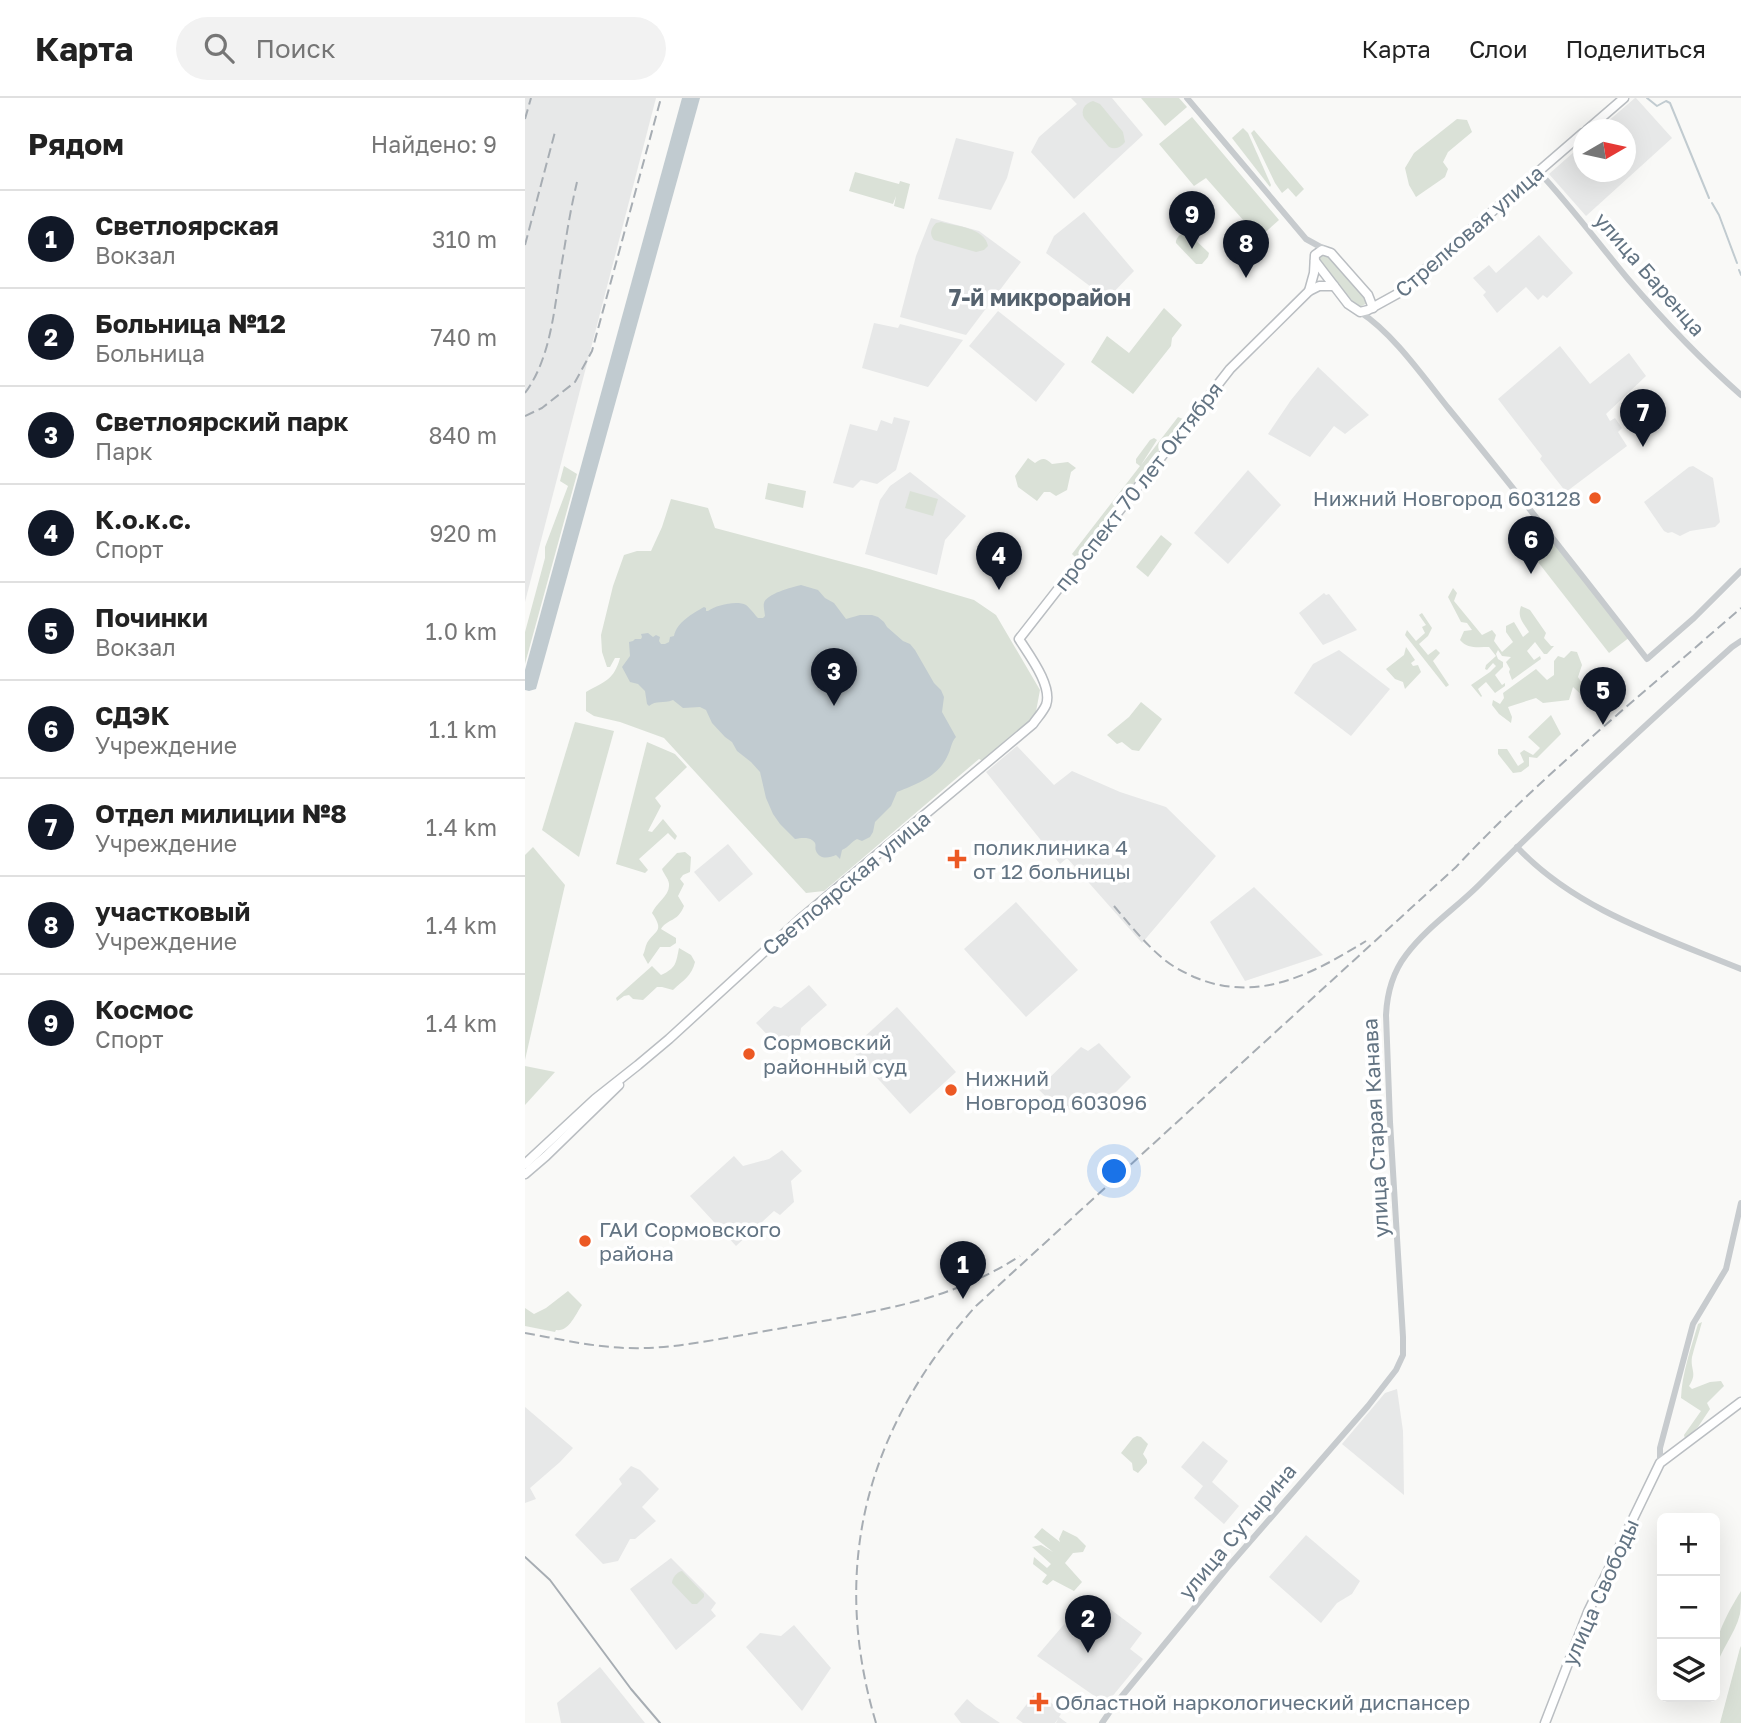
<!DOCTYPE html>
<html lang="ru">
<meta charset="utf-8">
<style>
:root{--surface:#fff;--page:#f2f2f2;--text:#222;--muted:#767676;--line:#e0e0e0;--accent:#111827}
body{margin:0;font-family:"Golos Text",sans-serif;background:var(--page);color:var(--text)}
.controls{position:absolute;right:21px;bottom:21px;display:grid;overflow:hidden;border-radius:10px;box-shadow:0 7px 28px #0002}
.controls button{width:63px;height:63px;display:grid;place-items:center;padding:0;border:0;border-bottom:2px solid var(--line);background:var(--surface);color:var(--text);font:35px sans-serif}
.compass{position:absolute;left:1048px;top:21px;width:63px;height:63px;border-radius:50%;background:var(--surface);box-shadow:0 7px 28px #0002;rotate:81deg}
.you{position:absolute;left:590px;top:1074px;width:24px;height:24px;margin:-18px;border:5px solid #fff;border-radius:50%;background:#1a73e8;box-shadow:0 0 0 10px #1a73e833}
.badge{display:grid;place-items:center;width:46px;height:46px;border-radius:50%;background:var(--accent);color:#fff;font-size:23px;font-weight:700}
.pin{position:absolute;translate:-50% -58px;filter:drop-shadow(0 2px 4px #0008)}
.pin::after{content:'';position:absolute;top:37px;width:24px;height:21px;background:inherit;clip-path:polygon(0 0,100% 0,50% 100%)}
.list{margin:0;padding:0;list-style:none}
h2{display:flex;justify-content:space-between;align-items:center;height:91px;margin:0;padding:0 28px;font-size:30px}
h2 small{font-size:23px;font-weight:400;color:var(--muted)}
.list li{display:grid;grid-template-columns:46px 1fr auto;gap:21px;align-items:center;box-sizing:border-box;height:98px;padding:0 28px;border-top:2px solid var(--line)}
.list b{display:block;font-size:26px;white-space:nowrap}
.list p{margin:0;font-size:23px;white-space:nowrap;color:var(--muted)}
.list em{font-size:23px;font-style:normal;color:var(--muted)}
.icon{flex:none;width:38px;height:38px;fill:none;stroke:currentColor;stroke-width:2;stroke-linecap:round;stroke-linejoin:round}
.map{position:relative;flex:none;width:1216px;height:1625px;overflow:hidden}
header{display:flex;align-items:center;gap:42px;box-sizing:border-box;height:98px;padding:0 35px;background:var(--surface);border-bottom:2px solid var(--line)}
header strong{font-size:33px}
nav{display:flex;gap:38px;margin-inline-start:auto;font-size:24px}
.search{width:490px;height:63px;background:var(--page);display:flex;align-items:center;gap:18px;box-sizing:border-box;padding:0 24px;border-radius:38px;color:var(--muted);font-size:26px}
main{display:flex}
aside{flex:1;background:var(--surface)}
.map>svg:first-child{display:block}
.built{fill:#e7e8e8}
.green{fill:#dae1d7}
.water{fill:#c1cbd0}
.lines{fill:none;stroke-linecap:round;stroke-linejoin:round}
.stream{stroke:#c1cbd0;stroke-width:2}
.major-casing{stroke:#babec2;stroke-width:11}
.minor{stroke:#c7cbce;stroke-width:6}
.major{stroke:#fff;stroke-width:8}
.tram{stroke:#a7adb3;stroke-width:2}
.rail{stroke:#a7adb3;stroke-width:2;stroke-dasharray:10 5;stroke-linecap:butt}
.poi-dot{fill:#ec5924;stroke:#fff;stroke-width:2.5}
.labels{text-anchor:middle;dominant-baseline:central;stroke-width:7;stroke-linejoin:round;paint-order:stroke}
.street-label{font-size:21px;fill:#637483;stroke:#fff}
.poi-label{font-size:21px;fill:#637483;stroke:#fff;text-anchor:start}
.neighbourhood-label{font-size:23px;font-weight:bold;fill:#55626e;stroke:#fff}
</style>
<header>
<strong>Карта</strong>
<div class="search"><svg class="icon" aria-label="search" viewBox="0 0 24 24"><circle cx="10" cy="10" r="6"/><path d="M15 15l6 6"/></svg>Поиск</div>
<nav><a>Карта</a><a>Слои</a><a>Поделиться</a></nav>
</header>
<main>
<aside>
<h2>Рядом<small>Найдено: 9</small></h2>
<ul class="list">
<li><span class="badge">1</span><div><b>Светлоярская</b><p>Вокзал</p></div><em>310 m</em></li>
<li><span class="badge">2</span><div><b>Больница №12</b><p>Больница</p></div><em>740 m</em></li>
<li><span class="badge">3</span><div><b>Светлоярский парк</b><p>Парк</p></div><em>840 m</em></li>
<li><span class="badge">4</span><div><b>К.о.к.с.</b><p>Спорт</p></div><em>920 m</em></li>
<li><span class="badge">5</span><div><b>Починки</b><p>Вокзал</p></div><em>1.0 km</em></li>
<li><span class="badge">6</span><div><b>СДЭК</b><p>Учреждение</p></div><em>1.1 km</em></li>
<li><span class="badge">7</span><div><b>Отдел милиции №8</b><p>Учреждение</p></div><em>1.4 km</em></li>
<li><span class="badge">8</span><div><b>участковый</b><p>Учреждение</p></div><em>1.4 km</em></li>
<li><span class="badge">9</span><div><b>Космос</b><p>Спорт</p></div><em>1.4 km</em></li>
</ul>
</aside>
<div class="map">
<svg width="1216" height="1625" viewBox="0 0 1216 1625">
<rect width="100%" height="100%" fill="#f9f9f7"/>
<!-- built -->
<g class="built">
<path d="M0 0H131L0 504Z"/>
<path d="M546 0H587L618 37 549 101 506 54 514 39 552 6Z"/>
<path d="M1110 0H1111L1147 40 1061 118 1024 76 1058 46V74H1100V32L1074 31Z"/>
<path d="M431 40 489 54 482 80 466 112 413 101Z"/>
<path d="M559 114 609 173 582 201 521 155 529 138Z"/>
<path d="M406 120 454 133 496 164 441 237 375 219 391 158Z"/>
<path d="M1014 137 1048 175 1022 200 1018 197 1013 202 1001 189 972 215 958 197 961 194 948 180 964 167 971 175Z"/>
<path d="M473 213 540 266 511 304 444 248Z"/>
<path d="M349 225 373 230 375 226 438 242 403 289 337 270Z"/>
<path d="M1035 248 1065 286 1104 255 1121 278 1081 316 1085 323 1090 320 1097 330 1093 334 1102 348 1041 394 1015 361 1017 358 973 301Z"/>
<path d="M793 269 844 317 820 336 809 328 785 359 743 336 766 302Z"/>
<path d="M369 319 385 323 371 372 352 386 336 382 328 390 308 385 325 326 352 333 356 322 367 326Z"/>
<path d="M1168 368 1188 380 1195 424 1190 429 1165 433 1155 438 1147 434 1143 435 1139 433 1119 404 1164 369Z"/>
<path d="M723 372 756 407 703 466 669 435Z"/>
<path d="M385 374 441 418 420 442 412 477 340 456 355 402 365 388Z"/>
<path d="M799 495 801 497 804 496 832 532 798 547 774 515Z"/>
<path d="M814 552 865 591 826 638 769 595 788 566Z"/>
<path d="M492 648 529 687 547 673 595 694 641 709 691 758 617 845 542 760 535 766 461 674Z"/>
<path d="M203 746 228 776 194 804 169 774Z"/>
<path d="M729 789 798 857 720 883 685 824Z"/>
<path d="M491 804 553 872 501 919 439 851Z"/>
<path d="M284 887 302 907 276 930 275 937 258 953 231 925 249 908 256 910Z"/>
<path d="M372 909 431 974 385 1016 326 951Z"/>
<path d="M574 945 606 979 580 1005 536 1013 513 991 556 949 563 953Z"/>
<path d="M257 1052 277 1073 266 1083 269 1104 255 1117 249 1113 211 1148 165 1098 209 1058 218 1068 244 1061Z"/>
<path d="M872 1291 878 1333 879 1397 817 1346 860 1295Z"/>
<path d="M0 1309 48 1350 35 1364 5 1390 11 1401 0 1405Z"/>
<path d="M678 1343 703 1363 687 1384 714 1408 699 1426 669 1400 678 1388 656 1369Z"/>
<path d="M106 1368 115 1372 134 1391 117 1409 131 1423 110 1441H105L93 1463 78 1466 50 1437 97 1386 94 1381Z"/>
<path d="M781 1437 835 1483 827 1496 812 1505 796 1525 744 1479Z"/>
<path d="M146 1460 191 1505 186 1512 191 1518 151 1552 105 1491Z"/>
<path d="M565 1496 617 1535 605 1551 618 1561 581 1606 512 1558Z"/>
<path d="M269 1527 306 1570 277 1613 221 1549 235 1535 256 1538Z"/>
<path d="M75 1569 120 1625H36L32 1605Z"/>
<path d="M512 1593 537 1614 534 1619 542 1625H531L533 1621 530 1625H498L491 1620Z"/>
<path d="M442 1601 451 1609 475 1625H436L429 1616Z"/>
</g>
<!-- green -->
<g class="green">
<path d="M616 0H654L662 9 640 28Z"/>
<path d="M568 3 575 6 598 34 600 44C596 49 591 52 584 49L559 20C555 12 560 5 568 3Z"/>
<path d="M667 19 754 122 734 140 681 80 669 88 634 46Z"/>
<path d="M932 21 942 22 947 34 923 54 918 64 923 71 920 79 891 99 884 87 880 70 889 55Z"/>
<path d="M718 30 723 35 746 87 745 89 707 40Z"/>
<path d="M729 32 779 91 771 99 763 90 757 95 750 85 726 35Z"/>
<path d="M330 74 374 86 375 83 385 86 379 111 369 108 371 98 368 106 324 93Z"/>
<path d="M416 124C431 128 460 130 463 148L459 152 451 154 409 142C404 136 406 130 411 125Z"/>
<path d="M662 134 684 155 683 159 677 166H671L651 145C650 140 657 134 662 134Z"/>
<path d="M796 155H803L841 198 842 205 835 209 831 207 794 165 793 159Z"/>
<path d="M639 210 657 227 647 240 646 248 608 296 566 264 582 238 604 255Z"/>
<path d="M653 319 658 321 551 460 547 456 615 368 611 365V361L625 342 629 340 632 342 616 367Z"/>
<path d="M503 360 510 365C518 359 520 360 527 366L543 364 551 370 546 374 542 392 531 398 525 394H519L512 403 493 389 490 378Z"/>
<path d="M39 368 52 376 0 566V534L20 460V449L43 388 35 383Z"/>
<path d="M243 385 281 393 278 410 240 401Z"/>
<path d="M385 393 413 401 408 418 380 410Z"/>
<path d="M146 401 183 410 190 430 344 471 449 502 471 517 515 592 510 619 460 664 454 661 299 793 281 795 139 640 95 624 69 618 61 613V594C80 583 89 582 95 560H90L85 569H82L77 554 76 537 88 488 99 457 112 453H126L137 429Z"/>
<path d="M636 437 647 446 623 479 611 469Z"/>
<path d="M1027 440 1105 539 1084 555 1006 455Z"/>
<path d="M928 490 932 495 929 503 957 537 967 532 971 537 969 543 977 554 988 544 981 534V528L989 524 998 539 1004 534C998 524 992 520 996 508L1005 512 1021 535 1019 540 1026 548H1029L1022 556H1019L1010 544 1002 553 1009 562 1015 558 1016 561 987 582 984 574 985 571 981 564 986 559 977 558 973 552 971 556 973 561 978 564V569L970 577 977 587 980 585V588L970 595 961 584 953 591 957 598 956 599 946 587 965 574 971 568 968 565 962 572 960 571 961 567 971 558 964 549C953 549 942 551 935 542L939 533 947 532 942 525 936 524 923 499Z"/>
<path d="M897 515 907 530 903 538 894 546 903 557 911 551 915 555 908 563 924 587 921 589 880 537 882 532 891 543 900 535 897 529 901 527 894 517Z"/>
<path d="M881 549 890 562 886 565 888 568 893 567 896 574 880 591 878 584 870 581 861 571 879 557Z"/>
<path d="M1046 553 1052 554 1057 567 1053 579 1064 596 1059 599 1048 589 1044 602 1018 605 1011 600 983 609 987 619 986 625 974 616 967 607 968 602 975 606 979 600 978 595 1011 571 1022 582 1029 577V563L1033 558 1039 560Z"/>
<path d="M616 604 637 621 614 653 607 652 597 644 592 646 582 637 604 619Z"/>
<path d="M1026 617 1036 636 1012 660 1004 659V668L996 674 988 675 973 656V651H982L993 668 999 664 995 655 999 652 1008 657 1015 650 1003 639Z"/>
<path d="M50 624 89 633 54 759 17 732Z"/>
<path d="M122 644 150 656 162 669 130 700 136 708 123 733 127 734 138 721 152 738 150 742 143 735 114 761 123 772 120 775 91 766Z"/>
<path d="M8 749 40 787 0 962V757Z"/>
<path d="M160 754 166 759 165 774 158 777 155 781 159 786 153 798 159 808C152 825 143 820 136 831L151 840V845L145 849H135L123 866 118 857C120 853 120 849 122 845 130 832 140 834 127 815 131 805 144 798 144 788 145 782 139 777 137 771L152 755Z"/>
<path d="M154 850 166 857 170 864C167 878 157 883 148 892L137 889H132L118 902 108 901 104 897 99 898 92 903 91 900 127 868 136 877C152 870 151 864 154 850Z"/>
<path d="M0 968 30 974 0 1007Z"/>
<path d="M43 1193 57 1207C50 1217 44 1234 31 1232L30 1234 0 1228V1210L9 1216 21 1210Z"/>
<path d="M1177 1224C1174 1235 1170 1247 1167 1259 1165 1272 1173 1275 1164 1288L1167 1291 1185 1284 1196 1283 1199 1288 1182 1305 1185 1311 1173 1329 1160 1341 1159 1337 1176 1313 1156 1300C1157 1275 1166 1250 1173 1226Z"/>
<path d="M612 1338 616 1339 623 1346 618 1356 622 1362V1365L613 1375 608 1372 607 1365 596 1355 608 1340Z"/>
<path d="M517 1430 535 1444 534 1441 538 1432 552 1439 561 1448 558 1454 548 1455 540 1465 557 1484 549 1493 528 1482 522 1487 517 1484 522 1477 508 1466 509 1459 522 1470 526 1466 507 1449 516 1447 528 1454 509 1439Z"/>
<path d="M157 1473 179 1496V1499L172 1506H167L147 1485C147 1480 152 1474 157 1473Z"/>
<path d="M1216 1493C1216 1500 1216 1509 1215 1516 1210 1537 1194 1553 1190 1574 1190 1567 1189 1559 1190 1551 1193 1532 1206 1509 1216 1493Z"/>
<path d="M1216 1548V1625H1195L1215 1550Z"/>
</g>
<!-- water -->
<g class="water">
<path d="M157 0H175L11 591 4 593 0 592V572Z"/>
<path d="M276 487 293 492 300 500 309 505 321 521 335 517H347L353 519 359 524 362 529 378 543 385 546 390 552 409 585 416 592 419 599 417 614 431 639C426 644 426 652 422 659 412 679 392 686 372 694L366 708 350 724 348 734 345 739 337 743 332 741C326 744 324 749 317 752L315 761 311 757C304 760 295 762 291 753 289 748 293 746 287 742 283 739 275 740 270 741L255 726 248 716 241 700 235 674 226 664 212 653 207 644 200 639 187 625 181 612 175 609 158 610 148 602C138 606 131 602 124 608L122 606 120 593 113 586 105 584 97 569 105 558 104 544 108 543 110 541H116L117 539 116 536 123 535 128 539 131 537 135 539 134 543 136 546H140L144 544 145 539 149 538C152 524 167 516 179 509L181 510V513H183C191 507 212 502 221 507 225 510 230 517 233 520H238L240 518C240 516 238 507 239 505 241 496 267 489 276 487Z"/>
</g>
<g class="lines">
<!-- stream -->
<g class="stream">
<path d="M1122 0 1132 8 1141 3 1145 5 1184 100"/>
<path d="M1187 105 1194 117 1212 165"/>
<path d="M1214 172 1216 177"/>
</g>
<defs>
<g id="major">
<path d="M1062 32 1099 0"/>
<path d="M790 163 823 206 835 214 843 212 872 196 1058 35"/>
<path d="M784 193 789 175 790 157 797 152 806 155 843 197 848 210"/>
<path d="M0 1066 70 1001 113 967 144 941 274 822 508 626C512 620 518 614 521 607 528 588 504 557 494 541L705 271 784 193 794 188H809"/>
<path d="M0 1076 21 1058 94 987"/>
<path d="M1020 1625 1063 1514 1135 1365 1216 1304"/>
</g>
</defs>
<!-- major casing -->
<use href="#major" class="major-casing"/>
<!-- minor -->
<g class="minor">
<path d="M662 0 781 141 801 152"/>
<path d="M1013 73C1045 107 1073 145 1103 181 1138 222 1175 261 1216 297"/>
<path d="M835 214C868 235 899 280 924 311 991 393 1057 477 1122 561L1169 520 1216 473"/>
<path d="M992 749C1051 812 1138 839 1216 871"/>
<path d="M1135 1365V1350L1168 1226 1201 1171 1216 1105"/>
<path d="M577 1625 588 1609 702 1470 843 1308 871 1272 878 1257V1239L865 1024 861 917C862 896 868 874 881 857 901 830 931 810 954 787 1036 705 1121 626 1207 549L1216 543"/>
</g>
<!-- major -->
<use href="#major" class="major"/>
<!-- tram -->
<path class="tram" d="M0 1459 25 1482 106 1591 135 1625"/>
<!-- rail -->
<g class="rail">
<path d="M0 21 6 0"/>
<path d="M0 147 30 34"/>
<path d="M0 295C26 260 29 211 36 170 41 141 45 113 52 84"/>
<path d="M0 318 17 310 50 284 67 253 136 0"/>
<path d="M589 808C605 827 621 847 641 863 650 870 659 874 669 879 733 906 787 876 841 843"/>
<path d="M0 1235C34 1241 68 1249 102 1250 127 1251 152 1248 177 1244 220 1237 262 1229 304 1222 377 1208 432 1198 495 1158"/>
<path d="M351 1625C304 1468 342 1329 451 1208L931 769C1019 675 1120 594 1216 510"/>
</g>
</g>
<!-- markers -->
<g class="poi-dot">
<circle cx="1070" cy="400" r="7"/>
<path d="M428.5 750.5h7v7h7v7h-7v7h-7v-7h-7v-7h7z"/>
<circle cx="224" cy="956" r="7"/>
<circle cx="426" cy="992" r="7"/>
<circle cx="60" cy="1143" r="7"/>
<path d="M510.5 1593.5h7v7h7v7h-7v7h-7v-7h-7v-7h7z"/>
</g>
<g class="labels">
<!-- street labels -->
<g class="street-label">
<text transform="translate(944 133) rotate(-41)">Стрелковая улица</text>
<text transform="translate(1125 176) rotate(49)">улица Баренца</text>
<text transform="translate(613 388) rotate(-52)">проспект 70 лет Октября</text>
<text transform="translate(321 785) rotate(-40)">Светлоярская улица</text>
<text transform="translate(850 1030) rotate(-93)">улица Старая Канава</text>
<text transform="translate(712 1433) rotate(-50)">улица Сутырина</text>
<text transform="translate(1075 1494) rotate(-66)">улица Свободы</text>
</g>
<!-- poi labels -->
<g class="poi-label">
<text x="1056" y="400" text-anchor="end">Нижний Новгород 603128</text>
<text x="448" y="749">поликлиника 4<tspan x="448" dy="24">от 12 больницы</tspan></text>
<text x="238" y="944">Сормовский<tspan x="238" dy="24">районный суд</tspan></text>
<text x="440" y="980">Нижний<tspan x="440" dy="24">Новгород 603096</tspan></text>
<text x="74" y="1131">ГАИ Сормовского<tspan x="74" dy="24">района</tspan></text>
<text x="530" y="1604">Областной наркологический диспансер</text>
</g>
<!-- neighbourhood labels -->
<g class="neighbourhood-label">
<text x="515" y="199">7-й микрорайон</text>
</g>
</g>
</svg>
<div class="controls">
<button>+</button>
<button>−</button>
<button><svg class="icon" aria-label="layers" viewBox="0 0 24 24"><path d="M12 4l9 5-9 5-9-5zM3 14l9 5 9-5"/></svg></button>
</div>
<svg class="compass" viewBox="-18 -18 36 36"><path d="M0-13l5 13h-10z" fill="#e53935"/><path d="M0 13l5-13h-10z" fill="#767676"/></svg>
<div class="you"></div>
<div class="pin badge" style="left:438px;top:1201px">1</div>
<div class="pin badge" style="left:563px;top:1555px">2</div>
<div class="pin badge" style="left:309px;top:608px">3</div>
<div class="pin badge" style="left:474px;top:492px">4</div>
<div class="pin badge" style="left:1078px;top:627px">5</div>
<div class="pin badge" style="left:1006px;top:476px">6</div>
<div class="pin badge" style="left:1118px;top:349px">7</div>
<div class="pin badge" style="left:721px;top:180px">8</div>
<div class="pin badge" style="left:667px;top:151px">9</div>
</div>
</main>
